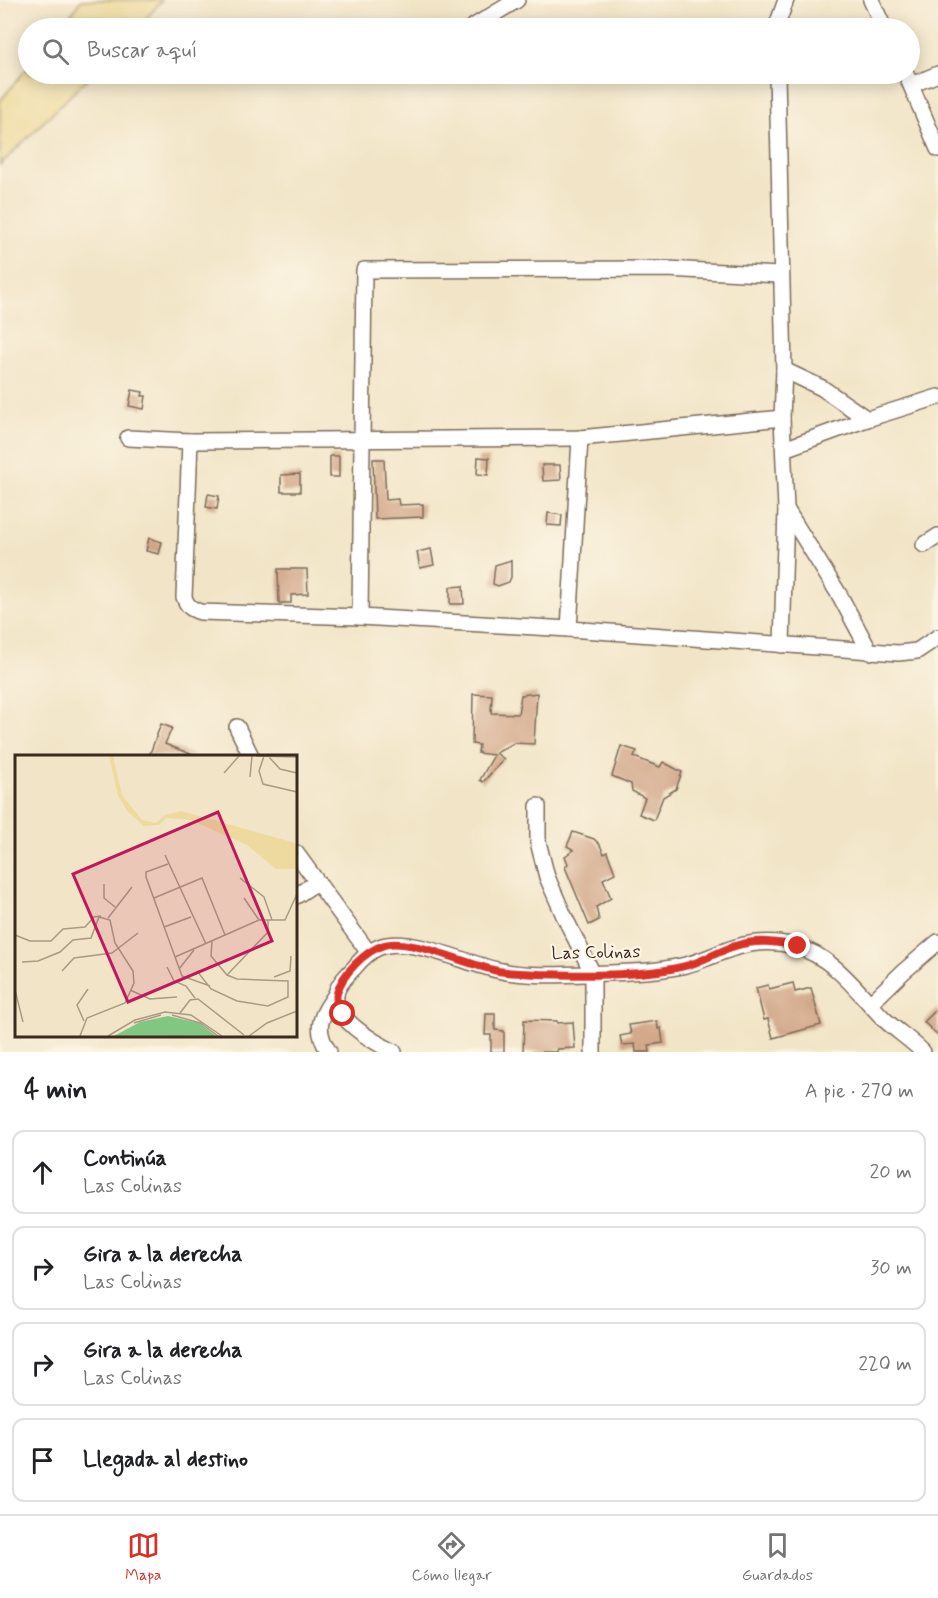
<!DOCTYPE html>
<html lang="es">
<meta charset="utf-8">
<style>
:root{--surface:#fff;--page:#f6f6f6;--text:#202124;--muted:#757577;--line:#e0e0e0;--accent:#d93025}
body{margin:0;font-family:Mynerve,sans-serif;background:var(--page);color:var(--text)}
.stop{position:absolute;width:18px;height:18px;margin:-14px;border:4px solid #d93025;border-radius:50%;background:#fff}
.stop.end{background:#d93025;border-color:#fff;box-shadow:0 2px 6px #0008}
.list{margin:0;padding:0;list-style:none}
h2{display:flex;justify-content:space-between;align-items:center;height:78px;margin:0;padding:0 24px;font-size:26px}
h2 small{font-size:20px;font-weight:400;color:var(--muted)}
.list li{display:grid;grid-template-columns:39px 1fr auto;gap:18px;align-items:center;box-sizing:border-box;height:84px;margin:0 12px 12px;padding:0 12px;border:2px solid var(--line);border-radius:12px}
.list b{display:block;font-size:22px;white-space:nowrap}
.list p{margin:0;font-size:20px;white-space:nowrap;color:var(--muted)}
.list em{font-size:20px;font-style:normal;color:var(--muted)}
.icon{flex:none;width:33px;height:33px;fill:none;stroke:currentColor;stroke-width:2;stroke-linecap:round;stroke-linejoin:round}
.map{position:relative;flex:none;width:938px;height:1052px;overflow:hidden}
.search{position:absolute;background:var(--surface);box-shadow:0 3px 15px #0003;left:18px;right:18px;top:18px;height:66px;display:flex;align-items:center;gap:15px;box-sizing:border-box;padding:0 21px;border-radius:33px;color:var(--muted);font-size:22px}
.sheet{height:462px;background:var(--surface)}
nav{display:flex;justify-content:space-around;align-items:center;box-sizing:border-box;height:84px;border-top:2px solid var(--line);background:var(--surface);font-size:16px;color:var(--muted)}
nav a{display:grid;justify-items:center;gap:3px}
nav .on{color:var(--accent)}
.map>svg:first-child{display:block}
.sand{fill:#eeda9e;stroke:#94825e;stroke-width:1.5}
.building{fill:#d1a586}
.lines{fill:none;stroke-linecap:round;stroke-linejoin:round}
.street-casing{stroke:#7b6b59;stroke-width:18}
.street{stroke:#fff;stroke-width:15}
.route{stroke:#d93025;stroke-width:8}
.labels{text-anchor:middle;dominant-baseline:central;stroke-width:4.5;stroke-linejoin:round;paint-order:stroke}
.street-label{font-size:18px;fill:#3b2a1e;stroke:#fcf5e5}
.inset-road{fill:none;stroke:#a99a83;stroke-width:1.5}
.view{fill:#c2185b;fill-opacity:0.15;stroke:#c2185b;stroke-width:3}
.inset-edge{fill:none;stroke:#3b2a1e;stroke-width:3}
</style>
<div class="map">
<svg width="938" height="1052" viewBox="0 0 938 1052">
<rect width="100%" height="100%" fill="#fcf5e5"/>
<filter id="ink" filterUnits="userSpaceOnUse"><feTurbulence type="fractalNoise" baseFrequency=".0167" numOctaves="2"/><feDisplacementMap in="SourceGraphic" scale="12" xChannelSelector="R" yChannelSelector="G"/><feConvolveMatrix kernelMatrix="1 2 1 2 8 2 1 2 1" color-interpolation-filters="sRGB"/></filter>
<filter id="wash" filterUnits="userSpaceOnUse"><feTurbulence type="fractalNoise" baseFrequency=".008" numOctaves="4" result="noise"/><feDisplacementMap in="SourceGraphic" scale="24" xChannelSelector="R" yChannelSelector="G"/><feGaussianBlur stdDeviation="1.35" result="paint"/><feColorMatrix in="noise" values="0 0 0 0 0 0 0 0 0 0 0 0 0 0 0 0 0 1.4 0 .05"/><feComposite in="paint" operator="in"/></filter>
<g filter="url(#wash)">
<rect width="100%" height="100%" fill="#f2e5c7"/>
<!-- sand -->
<g class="sand">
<path d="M81 0H162L138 28H62Z"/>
<path d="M28 67V74H92L0 165V101Z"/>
</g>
<g id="blocks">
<!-- building -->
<g class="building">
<path d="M132 390 143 392 142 396H146L144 409 129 406Z"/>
<rect x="330" y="456" width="9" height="21"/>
<path d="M478 457 489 458 488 475 477 474Z"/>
<path d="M373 459H384L386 500 398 499 399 505 423 504V517L375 519Z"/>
<path d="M542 465H560L561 480 543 481Z"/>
<path d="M300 474V492H281V475Z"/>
<path d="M208 494 219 496 217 509 206 507Z"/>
<path d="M548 513 562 515 561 526 547 525Z"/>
<path d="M149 538 162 542 159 554 146 551Z"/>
<path d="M431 549 434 565 420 568 417 552Z"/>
<path d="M511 560V577L509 582 498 586 493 584 495 565Z"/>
<path d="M278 569H307L308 594 291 595V603H279Z"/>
<path d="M463 586 464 604H450V587Z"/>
<path d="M537 693 534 744 514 743 496 753 504 759 483 782 480 780 494 755 478 753 479 745 472 744 473 694 492 695 491 713 518 714 521 695Z"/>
<path d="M161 724 172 728 165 744 196 756H149Z"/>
<path d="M621 746 637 751 634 757 660 767 663 762 682 772 676 789 663 797 654 820 639 814 645 798 632 791 631 784 612 776Z"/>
<path d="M573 832 594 839 600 845 604 854 607 852 615 873 603 879 611 898 596 907 599 920 589 925 565 867 568 864 565 856 574 850 567 846Z"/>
<path d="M793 983 795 992 811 988 821 1025 773 1038 768 1019 764 1020 756 988 768 985 769 989Z"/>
<path d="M938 1008V1036L924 1022Z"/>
<path d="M486 1014H495V1030L504 1031V1052H491V1035H485Z"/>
<path d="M524 1020 557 1021V1023L573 1022 575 1048 557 1049V1052H523Z"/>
<path d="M657 1021 658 1029 661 1028 663 1043 649 1045 650 1052H636L635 1044 622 1045 620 1036 631 1034 629 1025Z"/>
</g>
</g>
</g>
<g filter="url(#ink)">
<use href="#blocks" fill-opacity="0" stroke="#7b6b59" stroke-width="1.5"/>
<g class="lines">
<defs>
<g id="street">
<path d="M871 0 884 28"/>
<path d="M471 28 517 0"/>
<path d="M776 28 786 0"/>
<path d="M777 74 784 370 782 418 786 509 782 645"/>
<path d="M906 74 938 149"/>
<path d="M911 85 938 74"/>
<path d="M784 370 822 388 867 419 938 397"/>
<path d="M128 438 190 441 580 438 782 418"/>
<path d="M190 441 184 597C187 606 191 609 200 612L360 617 569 629 898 653 917 651 938 637"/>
<path d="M784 449 867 419"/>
<path d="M786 509 840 596 870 652"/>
<path d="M924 545 938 536"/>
<path d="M360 617 364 270 667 269 780 275"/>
<path d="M569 629 580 438"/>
<path d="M237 727 251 756"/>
<path d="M538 806V842L547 877 565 918 593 974V1052"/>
<path d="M296 853 369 953"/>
<path d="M296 896 317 882"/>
<path d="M870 1004 903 972 938 942"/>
<path d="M329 1052C313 1028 321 1016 336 994"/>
<path d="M394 1052C376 1043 332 1019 336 994 338 984 347 975 354 968 362 958 374 947 387 945 418 940 466 963 497 970 529 978 576 974 610 973 636 972 661 971 686 965 695 963 704 959 712 956 740 944 765 938 795 946 835 957 858 993 885 1020 897 1031 911 1040 923 1052"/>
</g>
</defs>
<!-- street casing -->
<use href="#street" class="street-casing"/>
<!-- street -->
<use href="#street" class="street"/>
</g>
</g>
<g class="lines" filter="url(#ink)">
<!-- route -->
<path class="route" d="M343 1014C339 1007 335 1001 337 993 342 974 365 951 384 945 409 937 470 966 498 971 511 973 526 973 539 974 584 975 646 977 689 965 705 960 719 951 735 946 757 939 776 942 798 946"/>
</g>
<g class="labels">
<!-- street labels -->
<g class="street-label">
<text transform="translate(596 953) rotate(-1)">Las Colinas</text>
</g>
</g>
<!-- overview -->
<g transform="translate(15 755)">
<rect width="282" height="282" fill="#f2e5c7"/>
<path d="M153 261 184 268 201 281H99L125 267Z" fill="#82c781"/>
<path d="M94 1H98L107 40 127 65 141 68 150 60 166 56 277 87 282 89V114H261L232 90 176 65 151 63 144 70 129 71 113 57 103 41Z" fill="#eeda9e"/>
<path class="inset-road" d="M241 1 282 2M249 1 244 16 248 29 282 37M254 2 265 14 282 18M209 18 224 1M235 22 237 1M150 100 191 189M153 109 131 117V122L167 221 195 231M225 123 249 142 257 165M89 129V143L100 152M139 143 187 123 210 180M229 143 244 165M93 163 117 132M149 172 176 162M0 180 15 186H36L48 174 70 172 79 162 86 161M160 202 244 165H270L282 139M7 207 23 206 45 197 58 185 76 183 84 162 95 165 100 188 118 216 119 228 110 248 72 263 65 281M152 212 159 226 171 231 180 243M164 214 179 195M47 216 59 203 97 198 123 178M182 216 196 234 222 246 253 251 273 242V226L222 224 212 220 196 201 197 186M212 220 253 177V165M259 222 275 216 276 201M0 235 8 267M115 235 135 244 162 242M165 258 175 245 183 244 229 280M157 260 185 268 203 281M69 266 62 250 73 234M119 268 146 260M93 281 120 265 150 257 176 260 207 281M234 281 252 268 282 256"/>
<path class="view" d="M203 57 257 186 113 247 58 119Z"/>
<rect width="282" height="282" class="inset-edge"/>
</g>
</svg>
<div class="stop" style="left:343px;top:1014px"></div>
<div class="stop end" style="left:798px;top:946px"></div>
<div class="search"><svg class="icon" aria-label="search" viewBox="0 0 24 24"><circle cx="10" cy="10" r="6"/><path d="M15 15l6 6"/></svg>Buscar aquí</div>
</div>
<section class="sheet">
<h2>4 min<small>A pie · 270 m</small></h2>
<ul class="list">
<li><svg class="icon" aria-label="ahead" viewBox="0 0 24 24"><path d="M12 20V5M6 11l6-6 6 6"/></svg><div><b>Continúa</b><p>Las Colinas</p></div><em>20 m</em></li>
<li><svg class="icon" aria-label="right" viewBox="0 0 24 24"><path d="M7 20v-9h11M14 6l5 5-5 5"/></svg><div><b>Gira a la derecha</b><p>Las Colinas</p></div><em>30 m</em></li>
<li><svg class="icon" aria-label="right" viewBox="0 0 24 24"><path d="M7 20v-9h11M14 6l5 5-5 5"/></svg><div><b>Gira a la derecha</b><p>Las Colinas</p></div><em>220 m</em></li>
<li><svg class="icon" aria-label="arrive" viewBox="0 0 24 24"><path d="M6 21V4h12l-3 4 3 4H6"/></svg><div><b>Llegada al destino</b></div></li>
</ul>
</section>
<nav>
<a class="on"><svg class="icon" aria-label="map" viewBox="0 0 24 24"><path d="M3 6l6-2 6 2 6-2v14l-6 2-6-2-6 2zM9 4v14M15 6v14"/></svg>Mapa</a>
<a><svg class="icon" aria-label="directions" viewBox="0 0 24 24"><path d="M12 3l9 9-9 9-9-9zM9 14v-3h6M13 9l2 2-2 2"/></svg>Cómo llegar</a>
<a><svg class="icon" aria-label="saved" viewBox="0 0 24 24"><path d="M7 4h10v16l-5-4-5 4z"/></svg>Guardados</a>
</nav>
